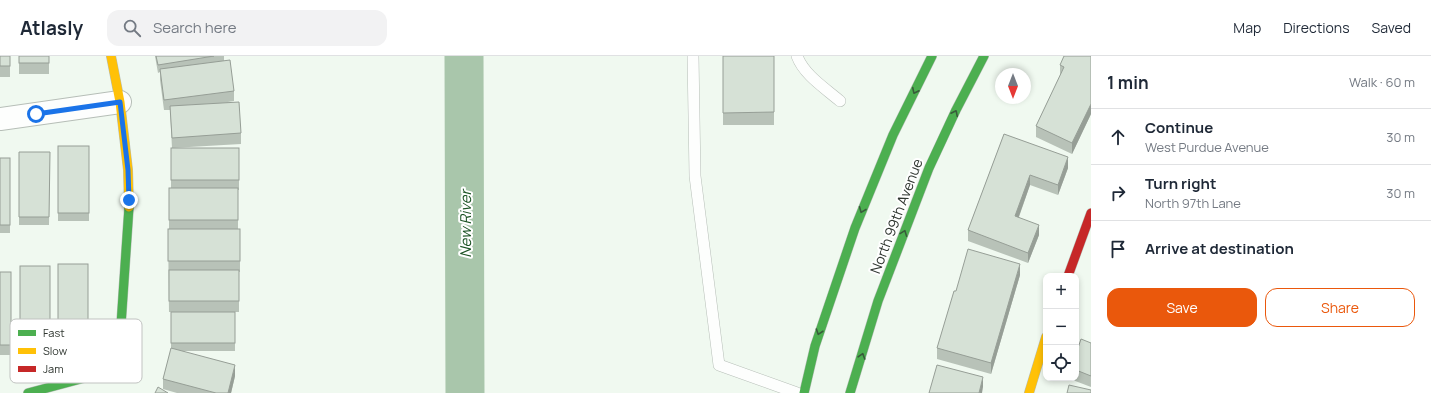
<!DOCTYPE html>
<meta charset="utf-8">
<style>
:root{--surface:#fff;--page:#f2f2f3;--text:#1f2937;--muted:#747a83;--line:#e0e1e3;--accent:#ea580c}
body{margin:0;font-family:Manrope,sans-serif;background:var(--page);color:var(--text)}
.controls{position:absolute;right:12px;bottom:12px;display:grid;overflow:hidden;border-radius:8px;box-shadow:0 2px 6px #0003}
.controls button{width:36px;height:36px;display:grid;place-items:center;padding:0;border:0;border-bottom:1px solid var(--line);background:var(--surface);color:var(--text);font:20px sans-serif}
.compass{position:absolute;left:995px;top:12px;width:36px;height:36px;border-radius:50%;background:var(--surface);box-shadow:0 2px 6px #0003;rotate:180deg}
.stop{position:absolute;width:12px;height:12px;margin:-9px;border:3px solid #1a73e8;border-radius:50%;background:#fff}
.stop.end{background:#1a73e8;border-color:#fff;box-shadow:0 1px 4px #0008}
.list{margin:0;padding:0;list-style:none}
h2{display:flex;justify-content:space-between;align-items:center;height:52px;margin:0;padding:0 16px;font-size:17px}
h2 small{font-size:13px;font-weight:400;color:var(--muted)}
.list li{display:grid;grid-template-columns:26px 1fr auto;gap:12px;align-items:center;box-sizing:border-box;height:56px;padding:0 16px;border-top:1px solid var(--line)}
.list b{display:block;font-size:15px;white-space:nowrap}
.list p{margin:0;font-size:13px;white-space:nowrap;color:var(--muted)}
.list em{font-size:13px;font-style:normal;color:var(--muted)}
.actions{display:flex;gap:8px;padding:12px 16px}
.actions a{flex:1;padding:9px 0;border:1px solid var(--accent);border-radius:12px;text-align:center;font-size:14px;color:var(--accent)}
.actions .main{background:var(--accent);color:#fff}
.icon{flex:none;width:22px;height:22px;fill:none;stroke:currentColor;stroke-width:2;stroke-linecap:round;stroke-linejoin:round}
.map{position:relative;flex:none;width:1091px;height:337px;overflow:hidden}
header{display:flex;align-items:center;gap:24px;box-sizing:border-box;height:56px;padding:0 20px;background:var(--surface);border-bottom:1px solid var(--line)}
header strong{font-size:19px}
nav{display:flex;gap:22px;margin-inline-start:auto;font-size:14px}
.search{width:280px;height:36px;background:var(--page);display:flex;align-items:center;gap:10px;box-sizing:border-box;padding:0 14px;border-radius:12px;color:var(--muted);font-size:15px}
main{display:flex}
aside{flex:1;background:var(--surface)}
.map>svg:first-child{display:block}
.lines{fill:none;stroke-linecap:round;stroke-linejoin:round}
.river{stroke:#a9c6ab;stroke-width:39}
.lane-casing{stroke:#b6beb7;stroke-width:12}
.street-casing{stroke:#b6beb7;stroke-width:24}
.fast-casing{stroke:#b6beb7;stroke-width:10}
.slow-casing{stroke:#b6beb7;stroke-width:10}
.jam-casing{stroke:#b6beb7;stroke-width:10}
.lane{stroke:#fdfefd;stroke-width:11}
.street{stroke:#fdfefd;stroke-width:22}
.fast{stroke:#4caf50;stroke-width:9}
.slow{stroke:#ffc107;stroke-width:9}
.jam{stroke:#c62828;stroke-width:9}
.wall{fill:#b8c2b8}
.shaded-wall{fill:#969e96}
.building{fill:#d6e1d6;stroke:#969e96}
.oneway{stroke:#385b3a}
.route{stroke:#1a73e8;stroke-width:5}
.labels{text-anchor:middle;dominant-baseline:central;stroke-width:4;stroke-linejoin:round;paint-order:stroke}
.street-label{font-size:14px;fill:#303731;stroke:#fff}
.water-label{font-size:15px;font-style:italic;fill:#1c5324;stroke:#fff}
.key{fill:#fff;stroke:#c1c3c1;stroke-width:1}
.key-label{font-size:11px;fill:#303731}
</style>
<header>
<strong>Atlasly</strong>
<div class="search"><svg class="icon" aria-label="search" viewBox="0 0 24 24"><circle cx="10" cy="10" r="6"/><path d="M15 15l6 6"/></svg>Search here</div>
<nav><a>Map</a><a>Directions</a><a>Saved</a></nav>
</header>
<main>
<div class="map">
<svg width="1091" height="337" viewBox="0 0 1091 337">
<rect width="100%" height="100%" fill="#f0f9f0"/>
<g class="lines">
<!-- river -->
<path class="river" d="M464 0 465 337"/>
<defs>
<g id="lane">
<path d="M693 0 695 120 719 309 797 337"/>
<path d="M797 0C804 19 825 32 840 45"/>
</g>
<path id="street" d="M0 63 120 46"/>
<g id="fast">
<path d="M28 337 118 313 129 151"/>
<path d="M804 337 815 290 855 172 893 79 932 0"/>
<path d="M850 337 878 245 929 112 956 54 984 0"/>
</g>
<g id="slow">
<path d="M111 0 120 46 128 114 129 151"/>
<path d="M1029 337 1046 281"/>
</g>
<path id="jam" d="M1068 220 1091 157"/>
</defs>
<!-- lane casing -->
<use href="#lane" class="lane-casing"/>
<!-- street casing -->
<use href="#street" class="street-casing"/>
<!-- fast casing -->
<use href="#fast" class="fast-casing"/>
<!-- slow casing -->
<use href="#slow" class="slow-casing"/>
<!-- jam casing -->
<use href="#jam" class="jam-casing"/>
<!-- lane -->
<use href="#lane" class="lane"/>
<!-- street -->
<use href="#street" class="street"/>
<!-- fast -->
<use href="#fast" class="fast"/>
<!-- slow -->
<use href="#slow" class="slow"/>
<!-- jam -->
<use href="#jam" class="jam"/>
</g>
<!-- wall -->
<g class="wall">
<rect x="0" y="0" width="10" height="21"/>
<rect x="19" y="0" width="30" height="18"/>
<path d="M155 0H224V5L234 35V45L228 46 241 77V88L172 92 170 54H164L160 24V16L158 17Z"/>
<path d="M723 0 774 56V69H723Z"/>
<path d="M1091 0V58L1072 98 1036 81V70L1060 20V9Z"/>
<path d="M1004 78 1068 112 1058 139 1030 129 1019 161 1039 179 1028 207 968 185V174Z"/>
<rect x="58" y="90" width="31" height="75"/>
<path d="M171 92H239V134H238V173H240V216H239V256H169L168 173H169V132H171Z"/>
<path d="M19 96H50L49 169H19Z"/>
<rect x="0" y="102" width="10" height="75"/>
<rect x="58" y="208" width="30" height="75"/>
<rect x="20" y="210" width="30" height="85"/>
<rect x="0" y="216" width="11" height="83"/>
<path d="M1020 219 991 318 937 303V292L956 235Z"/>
<path d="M171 256H235V295H183L235 320 231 337H177L163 333V323L171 294Z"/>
<path d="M1091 287V331L1070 323V322H1076V298Z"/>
</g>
<!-- shaded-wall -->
<g class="shaded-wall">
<path d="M1091 48V58L1072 98V87Z"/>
<path d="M1068 101V112L1058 139V129Z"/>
<path d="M1030 119V129L1015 171V160Z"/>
<path d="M1039 169V179L1028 207V197Z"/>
<path d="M1020 208V219L991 318V307Z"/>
<path d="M235 309V320L231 337H228Z"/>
<path d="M983 321V331L982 337H979Z"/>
</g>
<!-- building -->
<g class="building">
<rect x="0" y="0" width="10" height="10"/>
<rect x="19" y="0" width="30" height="7"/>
<path d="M156 0H214L158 9Z"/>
<path d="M723 0H774V56L723 57Z"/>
<path d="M1064 0H1091V48L1072 87 1036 70 1064 11 1060 9Z"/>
<path d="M230 4 234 35 164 44 160 13Z"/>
<path d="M239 46 241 77 172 82 170 50Z"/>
<path d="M1004 78 1068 101 1058 129 1030 119 1015 160 1039 169 1028 197 968 174Z"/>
<rect x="58" y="90" width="31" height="67"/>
<rect x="171" y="92" width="68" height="32"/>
<path d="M19 96H50L49 161H19Z"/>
<rect x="0" y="102" width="10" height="67"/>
<rect x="169" y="132" width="69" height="32"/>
<rect x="168" y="173" width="72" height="32"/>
<path d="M968 193 1020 208 991 307 937 292 954 235H956Z"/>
<rect x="58" y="208" width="30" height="67"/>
<rect x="20" y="210" width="30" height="75"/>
<rect x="169" y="214" width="70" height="31"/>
<rect x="0" y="216" width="11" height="73"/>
<rect x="171" y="256" width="64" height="31"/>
<path d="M1081 283 1091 287V320L1076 314V298Z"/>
<path d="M171 292 235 309 228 337H216L163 323Z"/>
<path d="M937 309 983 321 979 337H929Z"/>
<path d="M1069 329 1091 334V337H1067Z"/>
<path d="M158 331 168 337H155Z"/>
</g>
<!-- one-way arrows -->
<defs><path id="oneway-chevron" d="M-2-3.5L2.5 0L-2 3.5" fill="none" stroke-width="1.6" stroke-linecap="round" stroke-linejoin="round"/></defs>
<g class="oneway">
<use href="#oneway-chevron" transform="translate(915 35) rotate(116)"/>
<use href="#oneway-chevron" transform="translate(955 57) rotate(-64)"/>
<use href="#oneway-chevron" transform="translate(862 154) rotate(112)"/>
<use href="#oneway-chevron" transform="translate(904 177) rotate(-69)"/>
<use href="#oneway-chevron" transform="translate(819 276) rotate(109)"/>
<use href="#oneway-chevron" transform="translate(862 300) rotate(-73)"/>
</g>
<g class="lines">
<!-- route -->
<path class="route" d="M36 58 120 46 128 114 129 144"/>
</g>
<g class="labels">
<!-- street labels -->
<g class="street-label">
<text transform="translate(896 160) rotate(-69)">North 99th Avenue</text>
</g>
<!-- water labels -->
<g class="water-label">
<text transform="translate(465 168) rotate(-90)">New River</text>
</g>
</g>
<!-- legend -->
<rect x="10" y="263" width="132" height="64" rx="6" class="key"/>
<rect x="18" y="274" width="18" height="6" fill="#4caf50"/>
<rect x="18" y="292" width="18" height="6" fill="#ffc107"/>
<rect x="18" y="310" width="18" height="6" fill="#c62828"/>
<g class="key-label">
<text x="43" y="281">Fast</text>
<text x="43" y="299">Slow</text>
<text x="43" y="317">Jam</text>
</g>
</svg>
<div class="controls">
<button>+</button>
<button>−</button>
<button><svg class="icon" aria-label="locate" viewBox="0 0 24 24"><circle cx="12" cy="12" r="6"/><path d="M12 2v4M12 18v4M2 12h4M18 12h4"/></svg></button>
</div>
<svg class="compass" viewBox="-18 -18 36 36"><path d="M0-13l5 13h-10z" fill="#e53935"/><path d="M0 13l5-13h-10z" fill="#747a83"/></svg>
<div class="stop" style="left:36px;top:58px"></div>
<div class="stop end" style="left:129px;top:144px"></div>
</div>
<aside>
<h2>1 min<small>Walk · 60 m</small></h2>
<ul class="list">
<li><svg class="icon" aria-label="ahead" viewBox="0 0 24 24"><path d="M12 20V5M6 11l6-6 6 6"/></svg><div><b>Continue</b><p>West Purdue Avenue</p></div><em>30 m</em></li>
<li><svg class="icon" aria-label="right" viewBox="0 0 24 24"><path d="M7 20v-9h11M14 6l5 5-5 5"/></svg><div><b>Turn right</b><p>North 97th Lane</p></div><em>30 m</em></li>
<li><svg class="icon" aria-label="arrive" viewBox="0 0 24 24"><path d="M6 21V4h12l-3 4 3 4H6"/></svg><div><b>Arrive at destination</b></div></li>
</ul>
<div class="actions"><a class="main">Save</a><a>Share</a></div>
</aside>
</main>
